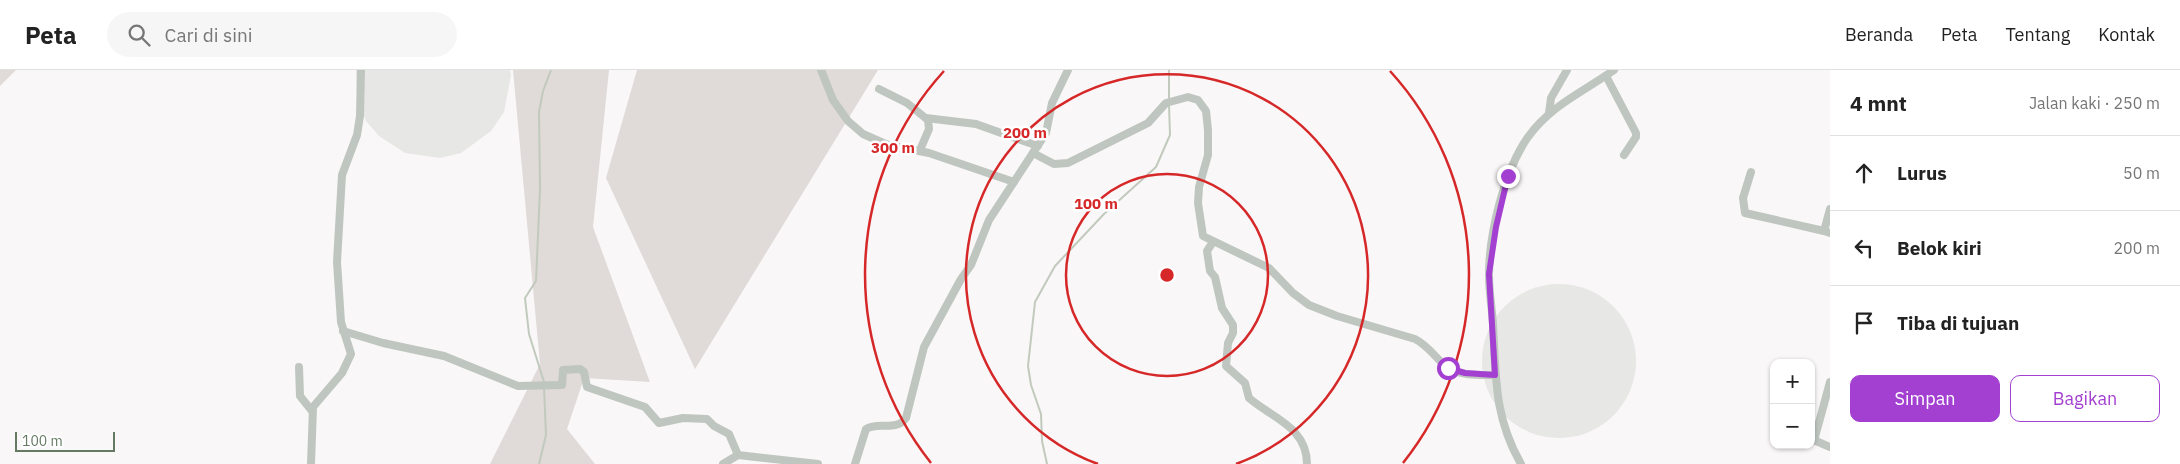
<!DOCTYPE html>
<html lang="id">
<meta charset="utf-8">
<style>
:root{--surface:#fff;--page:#f6f6f6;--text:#222;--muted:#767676;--line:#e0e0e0;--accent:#a340d1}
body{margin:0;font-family:"IBM Plex Sans",sans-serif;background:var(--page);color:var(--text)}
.controls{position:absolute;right:15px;bottom:15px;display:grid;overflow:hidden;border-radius:10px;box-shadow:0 1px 4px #0004}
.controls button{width:45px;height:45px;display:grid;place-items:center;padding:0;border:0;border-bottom:1px solid var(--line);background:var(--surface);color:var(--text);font:25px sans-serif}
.scale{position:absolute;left:15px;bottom:12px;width:100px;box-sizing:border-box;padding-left:5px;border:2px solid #657963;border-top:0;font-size:14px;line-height:18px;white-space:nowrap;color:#657963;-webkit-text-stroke:4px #fff;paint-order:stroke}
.stop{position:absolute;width:15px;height:15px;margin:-11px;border:4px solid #a340d1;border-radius:50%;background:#fff}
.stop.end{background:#a340d1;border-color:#fff;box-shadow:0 1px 5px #0008}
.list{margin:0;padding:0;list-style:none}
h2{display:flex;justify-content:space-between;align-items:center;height:65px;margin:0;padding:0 20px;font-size:21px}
h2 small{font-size:16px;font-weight:400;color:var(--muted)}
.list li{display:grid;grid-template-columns:32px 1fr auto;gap:15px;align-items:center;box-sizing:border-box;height:75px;padding:0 20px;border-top:1px solid var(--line)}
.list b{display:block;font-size:19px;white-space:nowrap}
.list em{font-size:16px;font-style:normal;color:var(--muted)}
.actions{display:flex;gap:10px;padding:15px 20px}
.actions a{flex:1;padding:11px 0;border:1px solid var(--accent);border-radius:10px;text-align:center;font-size:18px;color:var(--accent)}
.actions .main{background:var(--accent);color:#fff}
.icon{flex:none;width:28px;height:28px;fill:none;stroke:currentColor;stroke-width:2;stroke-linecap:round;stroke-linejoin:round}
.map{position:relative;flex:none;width:1830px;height:394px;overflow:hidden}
header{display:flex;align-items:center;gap:30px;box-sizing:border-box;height:70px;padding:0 25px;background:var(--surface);border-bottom:1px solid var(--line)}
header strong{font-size:24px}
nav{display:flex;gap:28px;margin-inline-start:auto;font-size:18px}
.search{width:350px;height:45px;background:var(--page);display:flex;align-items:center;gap:12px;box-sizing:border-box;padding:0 18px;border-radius:28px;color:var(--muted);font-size:19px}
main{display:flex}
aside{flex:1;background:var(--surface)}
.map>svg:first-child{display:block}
.built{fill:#e7e7e6}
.green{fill:#e0dad9}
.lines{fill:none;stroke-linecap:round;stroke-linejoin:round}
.stream{stroke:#c1cabd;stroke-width:2}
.minor{stroke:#bfc6bf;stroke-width:8}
.route{stroke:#a340d1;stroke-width:6}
.ring{fill:none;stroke:#d62828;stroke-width:2.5}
.centre{fill:#d62828;stroke:#fff;stroke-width:2.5}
.ring-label{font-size:15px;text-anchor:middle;font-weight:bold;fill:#d62828;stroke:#fff;stroke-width:5;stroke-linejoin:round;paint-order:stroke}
</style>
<header>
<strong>Peta</strong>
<div class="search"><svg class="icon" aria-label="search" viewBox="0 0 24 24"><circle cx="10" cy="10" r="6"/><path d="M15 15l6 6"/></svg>Cari di sini</div>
<nav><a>Beranda</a><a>Peta</a><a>Tentang</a><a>Kontak</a></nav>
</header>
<main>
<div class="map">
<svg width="1830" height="394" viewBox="0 0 1830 394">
<rect width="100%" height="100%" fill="#f9f7f8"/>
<!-- built -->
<g class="built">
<path d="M356 0H510L511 5 504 42 491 61 461 83 440 88 405 83 379 66 366 51 357 29Z"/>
<circle cx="1559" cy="291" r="77"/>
</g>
<!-- green -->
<g class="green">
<path d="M0 0H16L0 16Z"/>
<path d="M513 0H609L593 157 650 312 584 308 567 359 595 394H490L540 294Z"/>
<path d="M637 0H878L695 299 606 108Z"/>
</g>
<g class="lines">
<!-- stream -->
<g class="stream">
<path d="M1169 30V0"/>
<path d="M544 312 529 264 525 228 536 211 540 120 539 42 543 21 551 0"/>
<path d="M539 394 546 365 544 317"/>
<path d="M1047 394 1042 371 1041 344 1031 315 1028 296 1035 232 1055 196 1104 144 1156 97 1170 65 1169 35"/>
</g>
<!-- minor -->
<g class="minor">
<path d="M821 0 833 30 848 51 863 64 888 75 929 83 1014 112"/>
<path d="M1606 6 1636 63V67L1624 85"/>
<path d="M879 19 907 33 928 50 929 59 920 80"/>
<path d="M1549 43 1551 28 1567 0"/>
<path d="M926 48 976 54 1038 76"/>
<path d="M1033 83 1054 94 1068 93 1148 53 1166 33 1188 27 1198 30 1206 41 1208 60V85L1199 117 1198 133 1203 166 1269 198 1293 223 1309 235 1337 246 1415 269C1429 276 1436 289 1448 298 1460 306 1481 305 1495 305"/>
<path d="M1751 102 1743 128 1745 143 1824 161"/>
<path d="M1830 139 1824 161 1830 163"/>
<path d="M1213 172 1207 181 1210 201 1215 207 1222 238 1233 255V263L1228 273 1226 296 1245 313 1249 328C1272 348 1307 357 1307 394"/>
<path d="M343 261 383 273 444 286 518 316 562 315 563 300 580 299 584 302 587 317 645 337 659 353 683 348 707 349 714 356 729 364 738 385 818 394"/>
<path d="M299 297 300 326 312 341"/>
<path d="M1830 312 1815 367 1816 371 1830 377"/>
<path d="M311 394 313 337 342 303 351 284 341 252 337 192 342 105 357 65 360 46 361 0"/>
<path d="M723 394 738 385"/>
<path d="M855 394 866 359C878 351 896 362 906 348L924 277 961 209 971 195 989 150 1046 63 1052 33 1068 0"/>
<path d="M1521 394C1494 347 1496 307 1493 254 1492 238 1489 222 1489 205 1489 164 1504 101 1528 67 1551 35 1583 22 1614 0"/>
</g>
</g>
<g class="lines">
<!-- route -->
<path class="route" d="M1448 298 1465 303 1495 305 1489 204 1496 157 1508 106"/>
</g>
<!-- distance rings -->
<g class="ring">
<circle cx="1167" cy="205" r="101"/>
<path d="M1098 394A201 201 0 1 1 1236 394"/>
<path d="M931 393A302 302 0 0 1 944 1M1390 1A302 302 0 0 1 1403 393"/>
</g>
<circle cx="1167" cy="205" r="8" class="centre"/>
<g class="ring-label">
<text x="1025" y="68">200 m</text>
<text x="893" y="83">300 m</text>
<text x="1096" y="139">100 m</text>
</g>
</svg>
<div class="controls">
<button>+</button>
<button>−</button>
</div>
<div class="scale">100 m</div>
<div class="stop" style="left:1448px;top:298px"></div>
<div class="stop end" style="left:1508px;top:106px"></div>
</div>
<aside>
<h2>4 mnt<small>Jalan kaki · 250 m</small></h2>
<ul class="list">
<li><svg class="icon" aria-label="ahead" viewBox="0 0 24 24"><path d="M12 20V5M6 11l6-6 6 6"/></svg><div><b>Lurus</b></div><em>50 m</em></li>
<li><svg class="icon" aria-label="left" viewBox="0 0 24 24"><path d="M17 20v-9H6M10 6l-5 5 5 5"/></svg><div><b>Belok kiri</b></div><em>200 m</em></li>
<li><svg class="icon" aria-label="arrive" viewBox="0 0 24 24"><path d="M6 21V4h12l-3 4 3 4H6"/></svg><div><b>Tiba di tujuan</b></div></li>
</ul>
<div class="actions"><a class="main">Simpan</a><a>Bagikan</a></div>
</aside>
</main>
